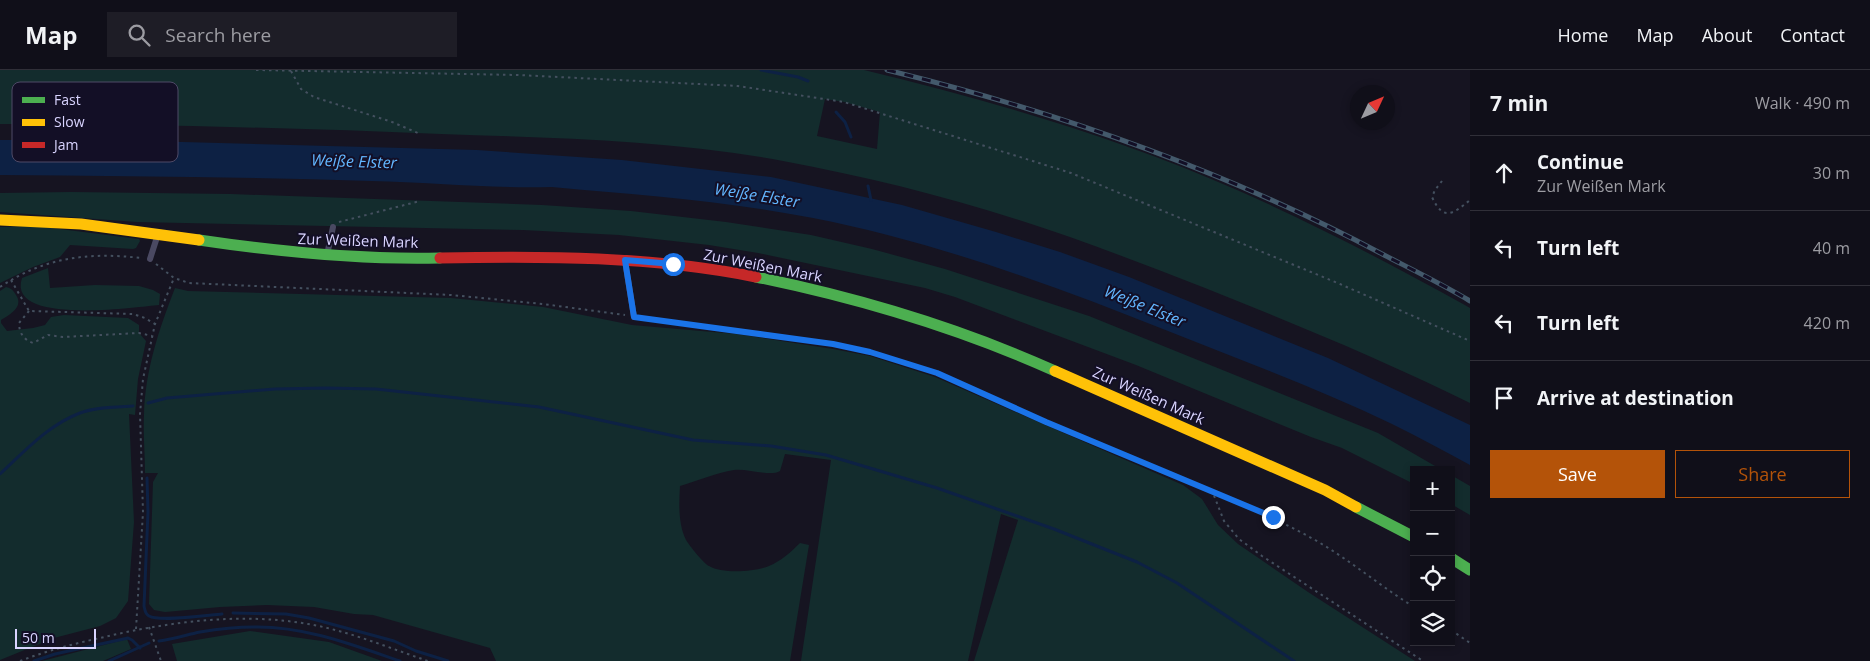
<!DOCTYPE html>
<meta charset="utf-8">
<style>
:root{--surface:#100f19;--page:#1e1d26;--text:#f1f3f6;--muted:#9c9ca2;--line:#302f38;--accent:#b45309}
body{margin:0;font-family:"Open Sans",sans-serif;background:var(--page);color:var(--text)}
.controls{position:absolute;right:15px;bottom:15px;display:grid;overflow:hidden;border-radius:0px;box-shadow:0 2px 8px #0003}
.controls button{width:45px;height:45px;display:grid;place-items:center;padding:0;border:0;border-bottom:1px solid var(--line);background:var(--surface);color:var(--text);font:25px sans-serif}
.compass{position:absolute;left:1350px;top:15px;width:45px;height:45px;border-radius:50%;background:var(--surface);box-shadow:0 2px 8px #0003;rotate:46deg}
.scale{position:absolute;left:15px;bottom:12px;width:81px;box-sizing:border-box;padding-left:5px;border:2px solid #d9d4ff;border-top:0;font-size:14px;line-height:18px;white-space:nowrap;color:#d9d4ff;-webkit-text-stroke:4px #130f26;paint-order:stroke}
.stop{position:absolute;width:15px;height:15px;margin:-11px;border:4px solid #1a73e8;border-radius:50%;background:#fff}
.stop.end{background:#1a73e8;border-color:#fff;box-shadow:0 1px 5px #0008}
.list{margin:0;padding:0;list-style:none}
h2{display:flex;justify-content:space-between;align-items:center;height:65px;margin:0;padding:0 20px;font-size:21px}
h2 small{font-size:16px;font-weight:400;color:var(--muted)}
.list li{display:grid;grid-template-columns:32px 1fr auto;gap:15px;align-items:center;box-sizing:border-box;height:75px;padding:0 20px;border-top:1px solid var(--line)}
.list b{display:block;font-size:19px;white-space:nowrap}
.list p{margin:0;font-size:16px;white-space:nowrap;color:var(--muted)}
.list em{font-size:16px;font-style:normal;color:var(--muted)}
.actions{display:flex;gap:10px;padding:15px 20px}
.actions a{flex:1;padding:11px 0;border:1px solid var(--accent);border-radius:0px;text-align:center;font-size:18px;color:var(--accent)}
.actions .main{background:var(--accent);color:#fff}
.icon{flex:none;width:28px;height:28px;fill:none;stroke:currentColor;stroke-width:2;stroke-linecap:round;stroke-linejoin:round}
.map{position:relative;flex:none;width:1470px;height:591px;overflow:hidden}
header{display:flex;align-items:center;gap:30px;box-sizing:border-box;height:70px;padding:0 25px;background:var(--surface);border-bottom:1px solid var(--line)}
header strong{font-size:24px}
nav{display:flex;gap:28px;margin-inline-start:auto;font-size:18px}
.search{width:350px;height:45px;background:var(--page);display:flex;align-items:center;gap:12px;box-sizing:border-box;padding:0 18px;border-radius:0px;color:var(--muted);font-size:19px}
main{display:flex}
aside{flex:1;background:var(--surface)}
.map>svg:first-child{display:block}
.green{fill:#132c2d;fill-rule:evenodd}
.water{fill:#0d2144}
.lines{fill:none;stroke-linecap:round;stroke-linejoin:round}
.stream{stroke:#0d2144;stroke-width:3}
.path{stroke:#44505f;stroke-width:2;stroke-dasharray:2.5 4;stroke-linecap:butt}
.lane{stroke:#4a4962;stroke-width:6}
.fast{stroke:#4caf50;stroke-width:11}
.slow{stroke:#ffc107;stroke-width:11}
.jam{stroke:#c62828;stroke-width:11}
.rail-casing{stroke:#43596b;stroke-width:5}
.rail{stroke:#130f26;stroke-width:3;stroke-dasharray:9;stroke-linecap:butt}
.route{stroke:#1a73e8;stroke-width:6}
.labels{text-anchor:middle;dominant-baseline:central;stroke-width:4;stroke-linejoin:round;paint-order:stroke}
.street-label{font-size:15px;fill:#d9d4ff;stroke:#130f26}
.water-label{font-size:16px;font-style:italic;fill:#62b6ff;stroke:#130f26}
.key{fill:#130f26;stroke:#4e4a67;stroke-width:1}
.key-label{font-size:14px;fill:#d9d4ff}
</style>
<header>
<strong>Map</strong>
<div class="search"><svg class="icon" aria-label="search" viewBox="0 0 24 24"><circle cx="10" cy="10" r="6"/><path d="M15 15l6 6"/></svg>Search here</div>
<nav><a>Home</a><a>Map</a><a>About</a><a>Contact</a></nav>
</header>
<main>
<div class="map">
<svg width="1470" height="591" viewBox="0 0 1470 591">
<rect width="100%" height="100%" fill="#161421"/>
<!-- green -->
<g class="green">
<path d="M0 0H864C991 31 1117 67 1237 120 1314 154 1389 193 1463 234L1470 238V333C1383 290 1295 254 1205 218 1143 194 1082 170 1019 150 942 125 862 106 783 91 671 70 555 68 441 64 294 58 147 54 0 54ZM825 29 844 32 880 42 877 79 817 66Z"/>
<path d="M71 122 231 124 542 135 631 141 726 152 811 165 872 179 945 199 1089 246 1378 363 1442 400H1414V414L1342 378 1311 367 1136 295 955 227 925 218 758 183 709 175 619 165 523 160 137 152 0 142V123Z"/>
<path d="M36 156 139 169 140 171 136 178 133 179 70 175 60 187 33 197 0 213V157Z"/>
<path d="M48 198 50 218 95 215 139 216 153 220 160 224 159 235C136 237 6 256 22 208Z"/>
<path d="M6 217C11 218 13 220 16 225 24 237 10 244 1 250V253L7 261 33 258 45 255 51 247 64 245 128 248 139 255V263L146 271 138 309 135 345 129 344 134 452 128 531 116 548 100 556 54 568 0 590V221Z"/>
<path d="M175 218 188 221 451 228 543 237 632 255 736 264 833 279 870 286 935 307 1183 415 1202 429 1218 455 1238 474 1308 522 1415 591H974L1018 450 1001 444 968 591H801L831 390 785 384 780 401C770 407 747 398 734 400 716 403 697 411 680 416 679 433 678 454 686 470 689 475 704 494 709 496 722 504 755 502 769 496 781 491 791 482 800 473L809 475 790 591H496L490 578 373 545 354 544 314 537 267 535 220 537 165 542 154 540 149 534 153 412 158 403H145C145 384 143 364 144 345 145 301 159 259 175 218Z"/>
<path d="M1451 405 1470 416V445L1451 434Z"/>
<path d="M250 561 329 572 382 591H177L172 574Z"/>
<path d="M127 569 131 579 103 591H42Z"/>
</g>
<!-- water -->
<path class="water" d="M0 70H109L477 80 622 90 771 107 902 135 996 162 1060 182 1129 207 1328 288 1470 355V395C1444 381 1419 367 1392 354 1320 319 1243 291 1168 261 1053 215 935 172 813 148 727 131 639 125 552 117 492 119 431 112 371 111 247 107 124 106 0 105Z"/>
<g class="lines">
<!-- stream -->
<g class="stream">
<path d="M761 0 798 7 808 11"/>
<path d="M836 42 845 52 851 67"/>
<path d="M868 116 871 130"/>
<path d="M148 333 167 328 275 319 326 318 376 319 539 337 693 370 771 376 826 385 937 418 1054 459 1137 492 1177 513 1294 591"/>
<path d="M0 404C24 382 48 355 80 343 96 337 116 337 133 336"/>
<path d="M147 408 148 442 144 536C145 540 145 544 149 546 160 552 208 545 222 544"/>
<path d="M233 543 286 544 309 548 394 571 416 581 448 591"/>
<path d="M159 571C173 569 186 565 200 562 218 559 236 557 254 557 305 556 353 575 400 591"/>
<path d="M34 591 55 584 128 568 132 570 140 578"/>
<path d="M109 591 149 573"/>
</g>
<!-- path -->
<g class="path">
<path d="M256 0 518 5 738 16 844 32 1071 103 1340 214 1470 271"/>
<path d="M291 1 301 19 314 27 392 52 418 63"/>
<path d="M1442 111 1435 120 1432 127C1443 151 1452 145 1470 130"/>
<path d="M339 152 420 131"/>
<path d="M156 194 174 208 189 213 451 225 543 234 625 245"/>
<path d="M11 210 29 241 133 244 145 248 155 254"/>
<path d="M0 217C45 187 89 182 141 188"/>
<path d="M29 241 19 253C19 263 24 270 33 273L48 265 63 267 139 263 152 266"/>
<path d="M642 248 833 274 870 282 937 303 1045 352 1213 423 1224 451 1239 469 1262 486 1423 591"/>
<path d="M1215 423C1249 437 1283 452 1315 470 1350 490 1380 516 1414 537"/>
<path d="M149 557 161 591"/>
<path d="M136 559 143 442 140 344 143 309 155 254 174 208"/>
<path d="M1451 560 1470 573"/>
<path d="M20 591C46 581 73 574 100 568 167 552 240 542 308 554 349 561 389 578 428 591"/>
</g>
<!-- lane -->
<g class="lane">
<path d="M327 185 333 157"/>
<path d="M150 189 158 164"/>
<path d="M625 191 634 247"/>
</g>
<!-- fast -->
<g class="fast">
<path d="M199 170C280 182 358 190 440 188"/>
<path d="M756 207C859 228 959 258 1055 301"/>
<path d="M1356 437 1414 467"/>
<path d="M1451 488 1470 500"/>
</g>
<!-- slow -->
<g class="slow">
<path d="M0 150 81 154 199 170"/>
<path d="M1055 301 1325 420 1356 437"/>
</g>
<!-- jam -->
<path class="jam" d="M440 188C547 186 650 186 756 207"/>
<defs>
<path id="rail" d="M887 0C1059 42 1226 101 1384 185 1413 200 1442 214 1470 231"/>
</defs>
<!-- rail casing -->
<use href="#rail" class="rail-casing"/>
<!-- rail -->
<use href="#rail" class="rail"/>
</g>
<g class="lines">
<!-- route -->
<path class="route" d="M673 194 625 190 634 247 833 274 870 282 937 303 1046 352 1273 447"/>
</g>
<g class="labels">
<!-- street labels -->
<g class="street-label">
<text transform="translate(358 170) rotate(2)">Zur Weißen Mark</text>
<text transform="translate(763 195) rotate(11)">Zur Weißen Mark</text>
<text transform="translate(1149 325) rotate(24)">Zur Weißen Mark</text>
</g>
<!-- water labels -->
<g class="water-label">
<text transform="translate(354 91) rotate(2)">Weiße Elster</text>
<text transform="translate(757 125) rotate(9)">Weiße Elster</text>
<text transform="translate(1145 236) rotate(22)">Weiße Elster</text>
</g>
</g>
<!-- legend -->
<rect x="12" y="12" width="166" height="80" rx="8" class="key"/>
<rect x="22" y="27" width="23" height="6" fill="#4caf50"/>
<rect x="22" y="49" width="23" height="7" fill="#ffc107"/>
<rect x="22" y="72" width="23" height="6" fill="#c62828"/>
<g class="key-label">
<text x="54" y="35">Fast</text>
<text x="54" y="57">Slow</text>
<text x="54" y="80">Jam</text>
</g>
</svg>
<div class="controls">
<button>+</button>
<button>−</button>
<button><svg class="icon" aria-label="locate" viewBox="0 0 24 24"><circle cx="12" cy="12" r="6"/><path d="M12 2v4M12 18v4M2 12h4M18 12h4"/></svg></button>
<button><svg class="icon" aria-label="layers" viewBox="0 0 24 24"><path d="M12 4l9 5-9 5-9-5zM3 14l9 5 9-5"/></svg></button>
</div>
<svg class="compass" viewBox="-18 -18 36 36"><path d="M0-13l5 13h-10z" fill="#e53935"/><path d="M0 13l5-13h-10z" fill="#9c9ca2"/></svg>
<div class="scale">50 m</div>
<div class="stop" style="left:673px;top:194px"></div>
<div class="stop end" style="left:1273px;top:447px"></div>
</div>
<aside>
<h2>7 min<small>Walk · 490 m</small></h2>
<ul class="list">
<li><svg class="icon" aria-label="ahead" viewBox="0 0 24 24"><path d="M12 20V5M6 11l6-6 6 6"/></svg><div><b>Continue</b><p>Zur Weißen Mark</p></div><em>30 m</em></li>
<li><svg class="icon" aria-label="left" viewBox="0 0 24 24"><path d="M17 20v-9H6M10 6l-5 5 5 5"/></svg><div><b>Turn left</b></div><em>40 m</em></li>
<li><svg class="icon" aria-label="left" viewBox="0 0 24 24"><path d="M17 20v-9H6M10 6l-5 5 5 5"/></svg><div><b>Turn left</b></div><em>420 m</em></li>
<li><svg class="icon" aria-label="arrive" viewBox="0 0 24 24"><path d="M6 21V4h12l-3 4 3 4H6"/></svg><div><b>Arrive at destination</b></div></li>
</ul>
<div class="actions"><a class="main">Save</a><a>Share</a></div>
</aside>
</main>
